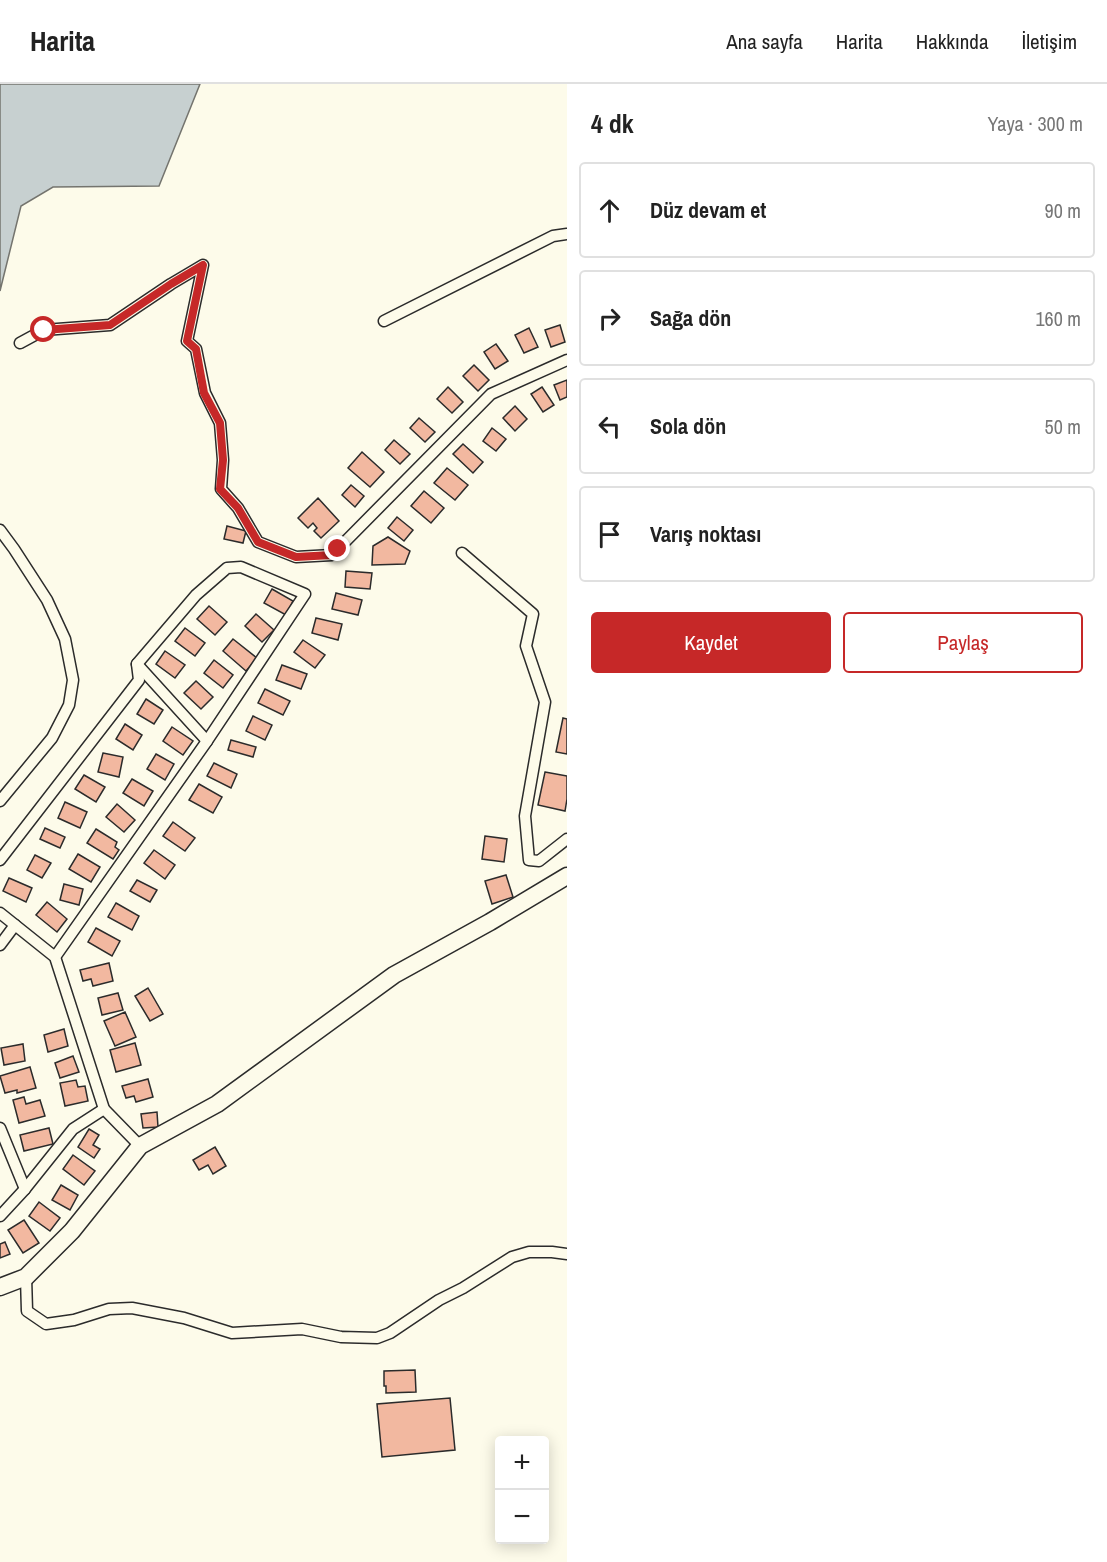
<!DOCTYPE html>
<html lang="tr">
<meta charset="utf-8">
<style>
:root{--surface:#fff;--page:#f2f2f2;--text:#222;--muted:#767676;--line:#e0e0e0;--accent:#c62828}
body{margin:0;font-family:"Archivo Narrow",sans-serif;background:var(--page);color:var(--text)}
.controls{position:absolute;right:18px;bottom:18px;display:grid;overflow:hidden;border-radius:6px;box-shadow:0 3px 15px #0003}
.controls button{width:54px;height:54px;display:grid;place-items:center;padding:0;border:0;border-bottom:2px solid var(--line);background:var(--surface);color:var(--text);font:30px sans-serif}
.stop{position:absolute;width:18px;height:18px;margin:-14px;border:4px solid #c62828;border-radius:50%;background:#fff}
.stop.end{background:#c62828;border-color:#fff;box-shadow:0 2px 6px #0008}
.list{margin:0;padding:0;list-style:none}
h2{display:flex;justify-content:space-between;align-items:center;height:78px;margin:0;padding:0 24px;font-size:26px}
h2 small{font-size:20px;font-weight:400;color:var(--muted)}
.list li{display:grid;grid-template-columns:39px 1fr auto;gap:18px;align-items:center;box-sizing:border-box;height:96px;margin:0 12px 12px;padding:0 12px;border:2px solid var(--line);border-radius:6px}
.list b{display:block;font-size:22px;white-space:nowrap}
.list em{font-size:20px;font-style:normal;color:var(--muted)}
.actions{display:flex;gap:12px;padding:18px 24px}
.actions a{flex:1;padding:14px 0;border:2px solid var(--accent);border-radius:6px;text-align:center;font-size:21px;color:var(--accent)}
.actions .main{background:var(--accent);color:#fff}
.icon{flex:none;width:33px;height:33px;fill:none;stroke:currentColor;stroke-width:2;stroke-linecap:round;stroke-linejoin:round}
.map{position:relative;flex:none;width:567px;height:1478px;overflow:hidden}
header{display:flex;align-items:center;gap:36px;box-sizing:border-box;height:84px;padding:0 30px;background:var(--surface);border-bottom:2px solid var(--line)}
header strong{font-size:28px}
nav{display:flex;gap:33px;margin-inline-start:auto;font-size:21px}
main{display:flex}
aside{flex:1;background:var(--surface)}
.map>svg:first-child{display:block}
.water{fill:#c7d0d0;stroke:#74746e;stroke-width:1.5}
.building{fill:#f2b8a0;stroke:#2b2b2b;stroke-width:1.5}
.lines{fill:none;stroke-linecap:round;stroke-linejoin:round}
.minor-casing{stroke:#2b2b2b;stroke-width:13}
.secondary-casing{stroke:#2b2b2b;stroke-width:19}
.minor{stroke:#fdfbea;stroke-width:10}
.secondary{stroke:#fdfbea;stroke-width:16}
.route{stroke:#c62828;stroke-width:8}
</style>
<header>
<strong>Harita</strong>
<nav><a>Ana sayfa</a><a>Harita</a><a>Hakkında</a><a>İletişim</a></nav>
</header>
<main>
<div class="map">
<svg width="567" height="1478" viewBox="0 0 567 1478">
<rect width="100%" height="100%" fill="#fdfbea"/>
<!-- water -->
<path class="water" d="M0 0H200L159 102 53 103 21 122 0 207Z"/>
<!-- building -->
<g class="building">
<path d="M560 241 565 258 551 263 545 246Z"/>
<path d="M529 244 538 263 524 269 515 251Z"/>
<path d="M496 260 508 277 495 285 484 268Z"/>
<path d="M474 281 489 296 478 307 463 292Z"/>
<path d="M567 296V313L560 316 554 301Z"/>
<path d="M448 303 463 318 452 329 437 315Z"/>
<path d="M542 303 554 321 543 328 531 310Z"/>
<path d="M515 322 527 335 515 347 503 334Z"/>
<path d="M419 334 435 348 425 358 410 344Z"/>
<path d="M492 344 506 355 496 367 483 357Z"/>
<path d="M394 356 410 370 400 380 385 366Z"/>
<path d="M463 360 483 378 473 389 453 370Z"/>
<path d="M362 368 384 388 370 403 348 384Z"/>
<path d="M447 384 468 401 455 416 434 399Z"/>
<path d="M351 401 364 412 355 423 342 411Z"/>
<path d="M424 407 444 424 431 439 411 422Z"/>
<path d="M318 414 339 437 321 454 314 447 317 444 313 439 308 444 298 434Z"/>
<path d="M397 433 413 446 404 457 388 444Z"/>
<path d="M227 442 246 447 243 459 224 455Z"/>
<path d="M388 453 410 467 405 480 372 481 373 462Z"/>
<path d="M346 487 372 489 370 505 345 503Z"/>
<path d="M272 505 293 517 286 531 264 519Z"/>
<path d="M336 509 362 516 358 531 332 525Z"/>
<path d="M209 522 227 538 215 551 197 535Z"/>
<path d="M256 530 274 546 262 558 245 542Z"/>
<path d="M316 534 342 540 338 556 312 549Z"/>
<path d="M185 544 205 559 195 572 175 557Z"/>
<path d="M233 555 257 574 246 587 223 567Z"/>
<path d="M303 556 325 571 315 584 294 568Z"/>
<path d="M165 567 185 581 175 594 156 580Z"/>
<path d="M214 576 233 591 223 604 204 589Z"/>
<path d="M282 581 307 590 301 605 276 596Z"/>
<path d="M196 597 213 613 201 625 184 609Z"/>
<path d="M265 605 290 617 283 631 258 619Z"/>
<path d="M146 615 163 626 154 640 137 630Z"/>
<path d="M253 632 272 641 265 656 246 647Z"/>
<path d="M563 634 567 635V670L556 668Z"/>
<path d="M125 640 142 651 133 666 116 655Z"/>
<path d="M172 643 193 657 183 671 163 657Z"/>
<path d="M231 656 256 663 253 673 228 666Z"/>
<path d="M103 669 123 673 119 693 98 688Z"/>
<path d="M156 670 174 680 165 696 147 685Z"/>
<path d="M214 679 237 690 231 704 207 692Z"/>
<path d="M545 688 567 692V715L565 727 538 721Z"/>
<path d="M84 691 105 703 96 718 75 705Z"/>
<path d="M132 695 153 707 144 722 123 709Z"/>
<path d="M199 700 222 713 213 729 189 716Z"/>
<path d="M65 718 87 728 80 744 58 734Z"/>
<path d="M117 720 135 736 124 748 106 733Z"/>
<path d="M173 738 195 754 185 767 163 752Z"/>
<path d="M45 744 65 753 60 764 40 755Z"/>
<path d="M96 745 117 758 115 763 119 766 113 775 87 759Z"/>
<path d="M485 752 507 755 504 778 482 775Z"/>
<path d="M154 766 175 781 165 795 144 779Z"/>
<path d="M78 770 100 783 91 798 69 785Z"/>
<path d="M35 771 51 779 42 794 27 786Z"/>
<path d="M506 791 513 813 492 820 485 797Z"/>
<path d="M9 794 32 804 26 818 3 807Z"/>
<path d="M137 796 157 806 150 818 130 807Z"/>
<path d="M64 800 83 805 79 821 60 816Z"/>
<path d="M47 818 67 835 57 848 36 831Z"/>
<path d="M116 819 139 832 132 846 108 833Z"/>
<path d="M96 844 120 857 112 872 88 858Z"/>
<path d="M109 879 113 897 93 902 91 895 83 897 80 886Z"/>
<path d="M148 904 163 930 150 937 135 912Z"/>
<path d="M118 909 123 926 102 931 98 914Z"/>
<path d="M125 928 136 953 115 962 104 937Z"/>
<path d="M64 945 68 962 48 968 44 951Z"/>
<path d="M135 959 141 981 116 988 110 966Z"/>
<path d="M23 960 25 977 4 981 1 964Z"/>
<path d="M73 972 79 988 60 994 55 979Z"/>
<path d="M30 983 36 1004 17 1009V1006L5 1009 0 992Z"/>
<path d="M148 995 153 1013 136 1018 134 1012 126 1014 122 1002Z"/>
<path d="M76 996 78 1003 85 1002 88 1017 65 1022 60 999Z"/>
<path d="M24 1013 26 1020 40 1016 45 1032 19 1039 13 1016Z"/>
<path d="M157 1028 158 1043 143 1044 141 1030Z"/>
<path d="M49 1044 53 1060 24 1067 20 1051Z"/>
<path d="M89 1045 99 1051 93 1061 100 1065 94 1074 78 1063Z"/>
<path d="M215 1063 226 1082 213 1090 208 1081 199 1086 193 1076Z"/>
<path d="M73 1071 95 1087 84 1101 63 1085Z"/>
<path d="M61 1101 78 1111 70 1126 52 1116Z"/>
<path d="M39 1118 60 1134 50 1147 29 1132Z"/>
<path d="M24 1136 39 1159 23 1169 8 1146Z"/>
<path d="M5 1158 10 1170 0 1174V1160Z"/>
<path d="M415 1286 416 1308 386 1309V1302H384V1287Z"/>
<path d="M450 1314 455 1366 382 1373 377 1320Z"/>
</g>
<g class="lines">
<defs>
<g id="minor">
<path d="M384 237 553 152 567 150"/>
<path d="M20 259 44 246 110 241 171 200 203 181 187 257 196 265 205 309 220 339 223 376 221 405 238 424 258 458 296 473 332 471 491 310 567 276"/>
<path d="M0 446 14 465 47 516 65 555 73 596 69 621 52 654 0 717"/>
<path d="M462 469 533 530 526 562 545 618 525 732 529 776 539 777 567 755"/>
<path d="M137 580 207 657"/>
<path d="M0 776 139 596 137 580 196 511 227 484 241 483 305 510 207 657 55 873"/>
<path d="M0 829 55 873 104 1025 140 1062"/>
<path d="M0 861 15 841"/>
<path d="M0 1044 25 1105"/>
<path d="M0 1132 25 1105 73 1045 104 1025"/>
<path d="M26 1193 27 1227 46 1240 74 1236 109 1225 132 1224 184 1234 232 1249 302 1245 341 1253 377 1254 390 1249 439 1216 463 1204 512 1173 529 1168H552L567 1170"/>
</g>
<path id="secondary" d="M0 1203 26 1193 72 1147 140 1062 217 1020 394 891 490 838 567 792"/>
</defs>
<!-- minor casing -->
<use href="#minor" class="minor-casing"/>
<!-- secondary casing -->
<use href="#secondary" class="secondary-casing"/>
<!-- minor -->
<use href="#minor" class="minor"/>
<!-- secondary -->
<use href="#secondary" class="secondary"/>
</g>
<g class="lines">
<!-- route -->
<path class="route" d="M44 246 110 241 171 200 203 181 187 257 196 265 204 309 220 339 223 376 220 405 238 424 258 458 296 473 332 471 338 465"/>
</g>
</svg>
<div class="controls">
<button>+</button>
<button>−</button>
</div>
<div class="stop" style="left:44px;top:246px"></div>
<div class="stop end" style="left:338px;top:465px"></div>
</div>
<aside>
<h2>4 dk<small>Yaya · 300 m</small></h2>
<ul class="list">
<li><svg class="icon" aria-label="ahead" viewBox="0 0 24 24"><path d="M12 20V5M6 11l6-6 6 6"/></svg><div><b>Düz devam et</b></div><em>90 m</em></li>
<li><svg class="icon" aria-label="right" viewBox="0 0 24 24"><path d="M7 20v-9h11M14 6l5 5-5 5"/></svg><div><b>Sağa dön</b></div><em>160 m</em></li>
<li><svg class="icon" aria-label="left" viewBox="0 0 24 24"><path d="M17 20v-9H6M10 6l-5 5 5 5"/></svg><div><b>Sola dön</b></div><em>50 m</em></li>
<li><svg class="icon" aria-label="arrive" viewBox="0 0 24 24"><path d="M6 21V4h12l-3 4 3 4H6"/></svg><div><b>Varış noktası</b></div></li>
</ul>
<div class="actions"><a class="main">Kaydet</a><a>Paylaş</a></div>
</aside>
</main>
